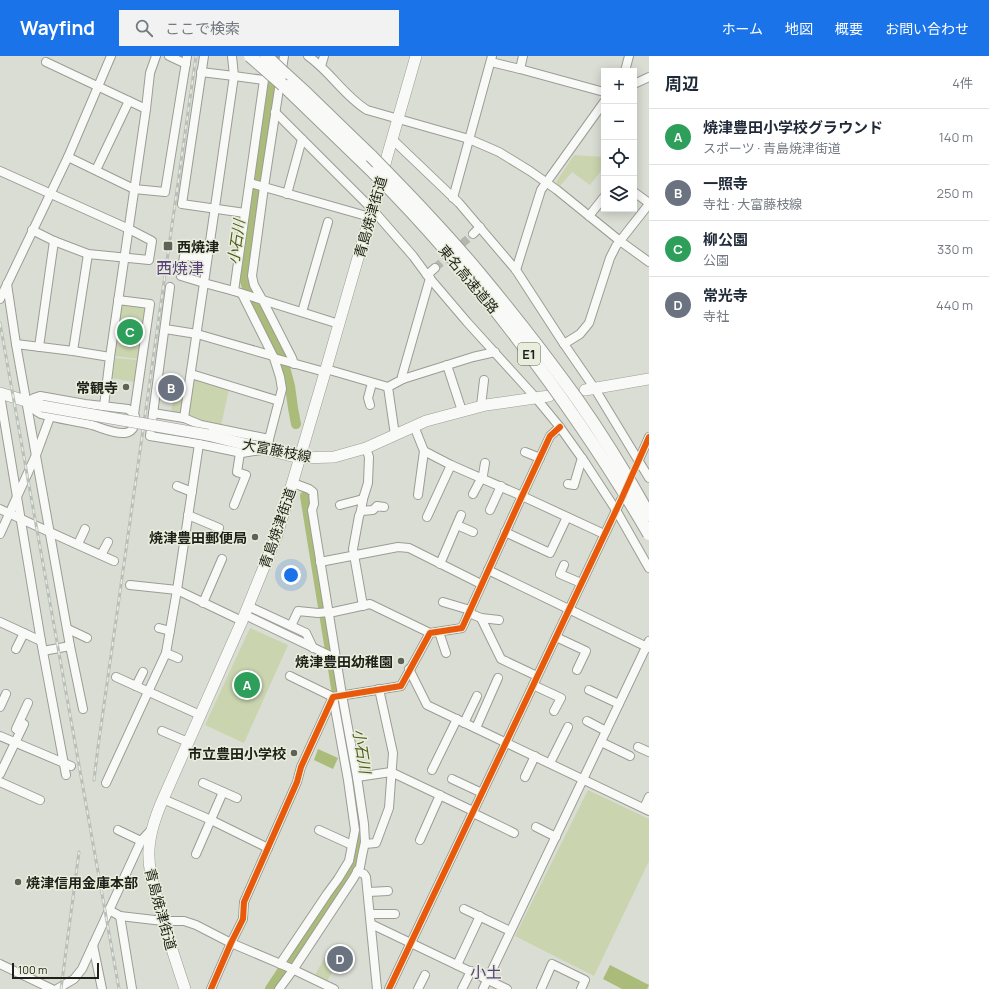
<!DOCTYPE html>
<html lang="ja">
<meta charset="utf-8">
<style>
:root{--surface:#fff;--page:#f2f2f3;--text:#1f2937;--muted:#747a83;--line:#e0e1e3;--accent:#1a73e8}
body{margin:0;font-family:Manrope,"Noto Sans JP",sans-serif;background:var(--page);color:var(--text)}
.controls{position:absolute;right:12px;top:12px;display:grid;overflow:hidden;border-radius:0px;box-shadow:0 2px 10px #0003}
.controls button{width:36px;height:36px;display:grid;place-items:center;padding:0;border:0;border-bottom:1px solid var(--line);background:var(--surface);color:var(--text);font:20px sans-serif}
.scale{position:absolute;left:12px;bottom:10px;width:87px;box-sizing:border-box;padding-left:4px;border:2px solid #1e2019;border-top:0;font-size:11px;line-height:14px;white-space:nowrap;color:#1e2019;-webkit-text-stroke:3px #e9eedc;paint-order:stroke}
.you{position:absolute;left:291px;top:519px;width:14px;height:14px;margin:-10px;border:3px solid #fff;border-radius:50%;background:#1a73e8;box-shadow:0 0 0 6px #1a73e833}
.badge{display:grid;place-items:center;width:26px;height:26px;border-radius:50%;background:var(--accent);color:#fff;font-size:13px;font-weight:700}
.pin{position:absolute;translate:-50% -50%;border:2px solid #fff;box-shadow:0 1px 4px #0006}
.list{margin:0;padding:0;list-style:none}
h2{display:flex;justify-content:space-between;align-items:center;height:52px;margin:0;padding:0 16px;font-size:17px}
h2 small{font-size:13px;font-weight:400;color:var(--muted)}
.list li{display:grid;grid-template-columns:26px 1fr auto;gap:12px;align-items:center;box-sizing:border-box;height:56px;padding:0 16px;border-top:1px solid var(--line)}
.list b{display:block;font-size:15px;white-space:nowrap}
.list p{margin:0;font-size:13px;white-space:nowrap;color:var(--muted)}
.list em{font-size:13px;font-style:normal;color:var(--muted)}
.icon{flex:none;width:22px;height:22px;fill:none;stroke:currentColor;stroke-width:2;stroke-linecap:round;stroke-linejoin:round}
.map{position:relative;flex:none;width:649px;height:933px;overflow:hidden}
header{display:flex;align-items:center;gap:24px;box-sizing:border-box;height:56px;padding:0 20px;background:var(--accent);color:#fff}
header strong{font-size:19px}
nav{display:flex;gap:22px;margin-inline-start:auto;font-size:14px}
.search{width:280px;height:36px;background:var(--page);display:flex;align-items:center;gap:10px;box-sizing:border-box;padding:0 14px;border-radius:0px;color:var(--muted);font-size:15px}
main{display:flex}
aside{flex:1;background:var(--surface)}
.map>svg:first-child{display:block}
.green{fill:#cad4af}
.water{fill:#abbb79}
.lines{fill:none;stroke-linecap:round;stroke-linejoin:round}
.river{stroke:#abbb79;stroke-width:10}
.minor-tunnel{stroke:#b4b7ae;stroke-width:8;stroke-dasharray:8 4;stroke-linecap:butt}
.minor-casing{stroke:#9a9d95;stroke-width:10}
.major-casing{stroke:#9a9d95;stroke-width:12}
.highway-casing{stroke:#9a9d95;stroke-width:14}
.minor{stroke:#f9faf8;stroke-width:8}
.major{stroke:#f9faf8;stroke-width:11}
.highway{stroke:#f9faf8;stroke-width:12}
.rail-casing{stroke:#bbbdba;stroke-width:3}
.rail{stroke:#e9eedc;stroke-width:1.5;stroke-dasharray:4.5;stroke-linecap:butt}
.major-bridge-casing{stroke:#9a9d95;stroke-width:12;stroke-linecap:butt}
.highway-bridge-casing{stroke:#9a9d95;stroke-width:14;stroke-linecap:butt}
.major-bridge{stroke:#f9faf8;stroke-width:11}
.highway-bridge{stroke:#f9faf8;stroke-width:12}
.cycleway-casing{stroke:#e9eedc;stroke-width:8}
.cycleway{stroke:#e8590c;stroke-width:6}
.poi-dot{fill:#60625a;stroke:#e9eedc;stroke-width:1.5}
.labels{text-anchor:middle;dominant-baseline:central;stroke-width:3;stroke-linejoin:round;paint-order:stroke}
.shield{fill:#e9eedc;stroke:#5b5e54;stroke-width:1}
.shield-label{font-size:13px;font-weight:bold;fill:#1e2019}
.street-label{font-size:14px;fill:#1e2019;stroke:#e9eedc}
.poi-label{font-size:14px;font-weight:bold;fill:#1e2019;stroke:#e9eedc;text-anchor:end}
.water-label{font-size:15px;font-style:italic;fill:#4e5c1c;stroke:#e9eedc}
.quarter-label{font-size:16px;fill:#573f7b;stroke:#e9eedc}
</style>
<header>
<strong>Wayfind</strong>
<div class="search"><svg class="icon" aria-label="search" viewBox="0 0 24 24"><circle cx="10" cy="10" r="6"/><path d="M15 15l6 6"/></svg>ここで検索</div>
<nav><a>ホーム</a><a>地図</a><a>概要</a><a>お問い合わせ</a></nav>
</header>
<main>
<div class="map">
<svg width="649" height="933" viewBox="0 0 649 933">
<rect width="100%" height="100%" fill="#daddd3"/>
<!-- green -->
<g class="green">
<path d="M574 99 604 101V111L590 129 572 116 559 131 556 126Z"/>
<path d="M122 248 145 250 146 253 140 303 114 300Z"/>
<path d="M115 302 139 304 135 326 111 322Z"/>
<path d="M196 323 229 333 221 370 203 367 188 360 194 325Z"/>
<path d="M176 329 184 330 181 356 179 358 171 356Z"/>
<path d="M250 572 288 589 244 687 205 669Z"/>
<path d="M588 734 649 763V805L594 920 515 880Z"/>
<path d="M337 887 352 898 342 918 337 916 346 903 345 901 339 896 329 908 334 913 327 925 314 921 330 892Z"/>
</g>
<!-- water -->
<g class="water">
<path d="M318 693 338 702 333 713 314 704Z"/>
<path d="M610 909 649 929 647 933H622L603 923Z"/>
</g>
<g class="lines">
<!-- river -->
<g class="river">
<path d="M277 0 246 218 245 225 247 232 281 296 290 330 293 352 296 368"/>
<path d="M305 440 344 681"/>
<path d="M270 933 345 820C348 814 352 809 354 803 362 778 357 759 353 734"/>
</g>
<!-- minor-tunnel -->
<g class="minor-tunnel">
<path d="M435 212 473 178"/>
<path d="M629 427 638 406"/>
</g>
<defs>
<g id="minor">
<path d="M169 0 186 8"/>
<path d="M204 0 182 148 245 157"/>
<path d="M232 0 234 20 204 227 234 235 339 268"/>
<path d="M284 0 264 131 252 220 254 229 263 245 292 302 294 308"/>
<path d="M308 0C330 15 344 40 367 54L469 83 499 96 530 115 557 134 620 185 649 206"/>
<path d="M46 6 146 53"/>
<path d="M491 6 520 13 604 36"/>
<path d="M321 10 324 0"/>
<path d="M520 13 523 0"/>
<path d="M625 15 629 0"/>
<path d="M201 16 234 20 264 24 234 235"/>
<path d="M634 28 649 21"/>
<path d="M275 56 372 153 413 200 427 219 467 266 536 342 559 370 584 405 616 454 649 512"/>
<path d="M392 83 459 147 516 214 564 288 595 333 649 422"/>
<path d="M68 101 134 133 165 136 187 0"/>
<path d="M96 114 129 45"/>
<path d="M0 115 129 173 152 185 149 204 88 198 54 185 32 174"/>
<path d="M250 127 370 161"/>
<path d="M634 136 649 147"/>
<path d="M287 138 302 83"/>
<path d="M453 142 492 0"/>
<path d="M589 160 604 141"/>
<path d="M473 178 480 171"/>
<path d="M516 214 541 134 604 46"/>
<path d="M427 219 435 212"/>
<path d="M7 228 16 288 73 295 110 301"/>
<path d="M170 231 150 380 199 388 242 397 267 393 269 383 282 333 280 321 274 302"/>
<path d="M242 238 273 300"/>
<path d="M0 243 68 101 111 0"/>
<path d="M118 244 150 248 134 358C138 365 134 376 125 377 114 378 102 372 92 369 75 365 57 363 41 358 35 355 31 351 27 346L34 342 40 340 85 348 128 353 134 358"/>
<path d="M302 256 328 166"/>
<path d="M165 273 197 278 273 300 274 302 325 316"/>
<path d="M16 288 70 590 83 653"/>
<path d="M564 288 580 278 589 267 610 202 616 190 649 148"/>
<path d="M39 291 54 185"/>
<path d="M73 295 88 198"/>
<path d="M447 309 462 355"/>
<path d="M326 313 388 331"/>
<path d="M191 318 279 345"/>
<path d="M403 323 402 320 430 222"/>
<path d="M0 339 41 585 66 719"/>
<path d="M370 349 368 342 372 327"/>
<path d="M104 350 110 301 146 53 150 17 156 0"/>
<path d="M481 350 484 324"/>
<path d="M153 357 184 362 201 369 269 383"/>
<path d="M184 362 204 227 181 220 184 200 207 201"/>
<path d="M414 370 424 395 451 409 522 440 604 478"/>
<path d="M395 379 388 331 403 323 473 301 495 296"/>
<path d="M525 396 540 402"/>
<path d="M638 406 649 381"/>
<path d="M568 428 574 429 582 402"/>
<path d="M177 430 192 436"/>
<path d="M473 438 483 419 485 407"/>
<path d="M418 439 424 395"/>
<path d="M234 449 246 419 237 416 240 397"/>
<path d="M340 449 363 443"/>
<path d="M0 453C38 471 76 488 114 505"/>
<path d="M490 454 501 430"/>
<path d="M361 455 373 454 377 450 384 451"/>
<path d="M188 459 219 472"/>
<path d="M427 461 451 409"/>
<path d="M457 469 473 476"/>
<path d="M505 476 550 497 567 461"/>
<path d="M0 478 36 399 50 361"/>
<path d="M78 488 85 473"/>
<path d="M101 499 108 486"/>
<path d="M320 506 398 491 409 492 481 528"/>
<path d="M440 508 461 459"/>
<path d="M564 509 560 518 581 527"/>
<path d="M488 514 649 592"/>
<path d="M130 529 177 534 242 565"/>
<path d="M443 546 470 554"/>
<path d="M203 547 222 503"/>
<path d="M248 550 306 577 313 592"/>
<path d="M363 550 353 493 359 460 361 455 363 443 368 427 369 401 366 392"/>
<path d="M329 557 370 548 430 577"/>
<path d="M469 557 481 562 499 564"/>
<path d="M245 559 337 603"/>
<path d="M481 562 501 603 537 620"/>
<path d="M0 566 41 585"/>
<path d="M291 570 298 555 318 557 329 556"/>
<path d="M159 572 170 575"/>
<path d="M68 573 87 582"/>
<path d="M439 576 446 597"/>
<path d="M556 581 586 595 577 614"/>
<path d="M16 593 24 577"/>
<path d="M43 595 70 590"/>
<path d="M166 597 178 602"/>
<path d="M409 613 427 649 649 755"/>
<path d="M116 621 200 659"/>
<path d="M533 629 561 642 554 655"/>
<path d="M136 630 143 616"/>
<path d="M589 634 619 648"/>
<path d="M0 651 6 638"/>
<path d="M587 665 606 675"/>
<path d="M464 667 477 640"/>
<path d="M476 672 498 622"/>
<path d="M16 673 28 647"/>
<path d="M162 675 188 686"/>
<path d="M0 680 71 710"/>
<path d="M601 686 630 700"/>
<path d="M638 691 649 696"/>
<path d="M550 707 568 671"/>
<path d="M432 714 457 663"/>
<path d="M0 718 24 668"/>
<path d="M357 721 391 716 473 755"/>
<path d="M525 721 535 700"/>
<path d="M452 723 482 737"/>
<path d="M0 726 40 744"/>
<path d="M106 727 166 597 177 534 199 388"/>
<path d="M203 727 237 742"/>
<path d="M163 743 211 764 268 792"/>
<path d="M644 752 649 741"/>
<path d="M473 757 514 777"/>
<path d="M536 771 556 781"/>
<path d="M118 774 141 785"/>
<path d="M319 774 352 789"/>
<path d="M420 784 440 739"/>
<path d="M365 788 376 787 389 752 393 697 379 633"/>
<path d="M196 798 223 736"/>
<path d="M357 815 364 818 366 821 377 933"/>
<path d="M368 836 388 835"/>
<path d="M464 853 510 875"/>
<path d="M109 854 120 860 163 865H184L196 869 231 887 290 912 334 933"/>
<path d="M370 858H395"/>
<path d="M120 860 132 933"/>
<path d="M371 868 507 933"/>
<path d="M93 889 102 933"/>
<path d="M0 908 52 933"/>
<path d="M280 908 327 838 338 823 349 805 355 774 348 724 333 641 290 620"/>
<path d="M457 909 480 860"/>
<path d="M57 933 74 923 82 913 141 785 152 773"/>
<path d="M211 933 231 887 243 863 244 846 297 726 301 711 333 641 401 630 430 577 462 572 522 440 550 380 560 371"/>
<path d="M279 933 293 914 353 823 360 811 362 800 365 786 364 768 357 721 342 639 312 454 314 448 313 436 309 433 293 427"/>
<path d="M389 933 621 444"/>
<path d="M418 933 425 919"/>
<path d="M462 933 471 915"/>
<path d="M483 933 649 585"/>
<path d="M541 933 552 908 585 924 581 933"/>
</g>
<g id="major">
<path d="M585 334 649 323"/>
<path d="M0 337 42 350"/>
<path d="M208 379 300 402 334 401 366 392 426 365 486 349 549 340"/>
<path d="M185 933C175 903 165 873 157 842 152 825 148 811 149 793 150 775 156 759 163 743L242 565 277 479 326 313 416 0"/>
</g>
<g id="highway">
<path d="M284 17 307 38 371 100"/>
<path d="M283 29 374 117"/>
</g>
</defs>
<!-- minor casing -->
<use href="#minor" class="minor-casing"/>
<!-- major casing -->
<use href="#major" class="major-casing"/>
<!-- highway casing -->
<use href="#highway" class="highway-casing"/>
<!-- minor -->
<use href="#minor" class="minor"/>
<!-- major -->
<use href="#major" class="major"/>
<!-- highway -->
<use href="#highway" class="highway"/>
<defs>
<g id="rail">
<path d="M0 267 119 933"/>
<path d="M94 724 98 691 196 0"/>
<path d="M61 933 79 796"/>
</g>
</defs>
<!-- rail casing -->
<use href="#rail" class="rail-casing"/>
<!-- rail -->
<use href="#rail" class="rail"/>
<defs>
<path id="major-bridge" d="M42 350 208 379"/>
<g id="highway-bridge">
<path d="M250 0 283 29"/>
<path d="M266 0 284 17"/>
<path d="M371 100C409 139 446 177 480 218 514 259 546 300 577 343 603 380 627 419 649 459"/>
<path d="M374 117C425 168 473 224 517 282 565 345 609 409 649 478"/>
</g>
</defs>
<!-- major-bridge casing -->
<use href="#major-bridge" class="major-bridge-casing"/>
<!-- highway-bridge casing -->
<use href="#highway-bridge" class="highway-bridge-casing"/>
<!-- major-bridge -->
<use href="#major-bridge" class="major-bridge"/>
<!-- highway-bridge -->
<use href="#highway-bridge" class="highway-bridge"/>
<defs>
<g id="cycleway">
<path d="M211 933 231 887 243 863 244 846 297 726 301 711 333 641 401 630 430 577 462 572 522 440 550 380 560 371"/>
<path d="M389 933 621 444 649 381"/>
</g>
</defs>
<!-- cycleway casing -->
<use href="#cycleway" class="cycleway-casing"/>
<!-- cycleway -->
<use href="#cycleway" class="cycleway"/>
</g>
<!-- markers -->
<g class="poi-dot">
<rect x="163" y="185" width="10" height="10" rx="2"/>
<circle cx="126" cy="331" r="4"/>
<circle cx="255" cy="481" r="4"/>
<circle cx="401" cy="605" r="4"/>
<circle cx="294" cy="697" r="4"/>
<circle cx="18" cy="826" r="4"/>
</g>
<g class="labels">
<!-- shield labels -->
<rect class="shield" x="518" y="287" width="22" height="22" rx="3"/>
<g class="shield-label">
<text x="529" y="298">E1</text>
</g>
<!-- street labels -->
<g class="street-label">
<text transform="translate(370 161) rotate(-74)">青島焼津街道</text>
<text transform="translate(469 223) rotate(50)">東名高速道路</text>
<text transform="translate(277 394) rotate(11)">大富藤枝線</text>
<text transform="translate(277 472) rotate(-71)">青島焼津街道</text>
<text transform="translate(161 853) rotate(75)">青島焼津街道</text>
</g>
<!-- poi labels -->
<g class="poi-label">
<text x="177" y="190" text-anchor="start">西焼津</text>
<text x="118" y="331">常観寺</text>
<text x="247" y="481">焼津豊田郵便局</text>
<text x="393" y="605">焼津豊田幼稚園</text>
<text x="286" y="697">市立豊田小学校</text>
<text x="26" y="826" text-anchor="start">焼津信用金庫本部</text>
</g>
<!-- water labels -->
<g class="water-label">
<text transform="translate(236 186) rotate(-82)">小石川</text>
<text transform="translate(362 695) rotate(81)">小石川</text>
</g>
<!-- quarter labels -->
<g class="quarter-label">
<text x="180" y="212">西焼津</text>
<text x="486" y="916">小土</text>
</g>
</g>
</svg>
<div class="controls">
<button>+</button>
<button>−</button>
<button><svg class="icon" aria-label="locate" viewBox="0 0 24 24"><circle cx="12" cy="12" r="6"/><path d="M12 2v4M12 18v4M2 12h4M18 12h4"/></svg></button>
<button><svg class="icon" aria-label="layers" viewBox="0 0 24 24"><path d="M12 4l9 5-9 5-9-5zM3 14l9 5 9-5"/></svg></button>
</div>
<div class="scale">100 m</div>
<div class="you"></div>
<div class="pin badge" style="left:247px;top:629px;background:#2e9e5b">A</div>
<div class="pin badge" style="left:171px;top:332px;background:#6b7280">B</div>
<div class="pin badge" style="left:130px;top:276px;background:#2e9e5b">C</div>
<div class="pin badge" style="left:340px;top:903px;background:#6b7280">D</div>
</div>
<aside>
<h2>周辺<small>4件</small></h2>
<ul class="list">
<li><span class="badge" style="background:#2e9e5b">A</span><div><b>焼津豊田小学校グラウンド</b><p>スポーツ · 青島焼津街道</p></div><em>140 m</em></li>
<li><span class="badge" style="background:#6b7280">B</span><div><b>一照寺</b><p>寺社 · 大富藤枝線</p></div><em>250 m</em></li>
<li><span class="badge" style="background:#2e9e5b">C</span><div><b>柳公園</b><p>公園</p></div><em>330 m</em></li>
<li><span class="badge" style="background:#6b7280">D</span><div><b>常光寺</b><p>寺社</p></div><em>440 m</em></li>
</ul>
</aside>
</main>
